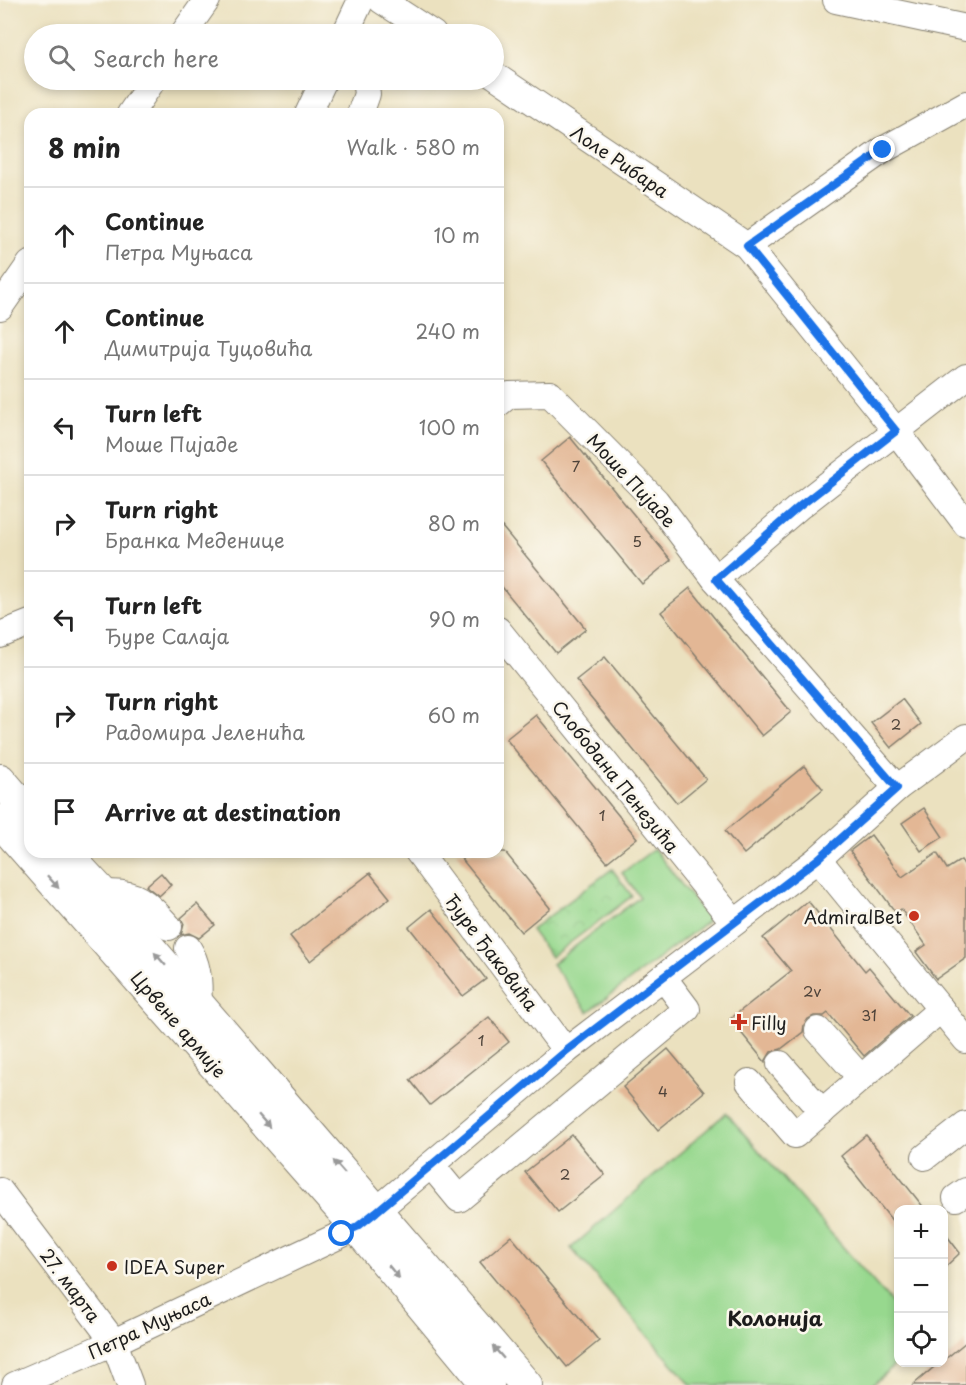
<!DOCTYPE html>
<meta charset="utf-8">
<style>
:root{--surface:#fff;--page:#f2f2f2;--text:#222;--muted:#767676;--line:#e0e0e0}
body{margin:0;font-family:"Playpen Sans",sans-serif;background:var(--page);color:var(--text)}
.controls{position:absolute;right:18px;bottom:18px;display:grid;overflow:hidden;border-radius:12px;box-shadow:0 3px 9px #0003}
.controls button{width:54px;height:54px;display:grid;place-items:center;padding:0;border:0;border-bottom:2px solid var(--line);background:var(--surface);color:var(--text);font:30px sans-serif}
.stop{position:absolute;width:18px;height:18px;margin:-14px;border:4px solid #1a73e8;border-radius:50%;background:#fff}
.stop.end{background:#1a73e8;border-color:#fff;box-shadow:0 2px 6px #0008}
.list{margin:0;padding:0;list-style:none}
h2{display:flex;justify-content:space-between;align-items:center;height:78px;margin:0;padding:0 24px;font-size:26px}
h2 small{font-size:20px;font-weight:400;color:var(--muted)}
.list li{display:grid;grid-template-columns:39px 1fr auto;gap:18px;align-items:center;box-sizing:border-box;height:96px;padding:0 24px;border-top:2px solid var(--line)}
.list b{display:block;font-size:22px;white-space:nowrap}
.list p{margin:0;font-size:20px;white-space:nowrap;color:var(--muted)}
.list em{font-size:20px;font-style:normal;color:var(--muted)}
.icon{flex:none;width:33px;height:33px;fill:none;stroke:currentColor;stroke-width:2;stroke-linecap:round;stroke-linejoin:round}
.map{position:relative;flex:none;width:966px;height:1385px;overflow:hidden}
.search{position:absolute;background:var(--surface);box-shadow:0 3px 9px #0003;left:24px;top:24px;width:480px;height:66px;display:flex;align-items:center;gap:15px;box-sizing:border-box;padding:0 21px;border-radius:33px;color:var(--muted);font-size:22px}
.panel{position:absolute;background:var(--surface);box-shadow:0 3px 9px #0003;left:24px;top:108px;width:480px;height:750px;border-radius:18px}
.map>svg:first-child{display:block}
.park{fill:url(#park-crowns);stroke:#5a7a55;stroke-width:1.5}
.pitch{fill:#97d88e;stroke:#5a7a55;stroke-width:1.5}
.building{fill:#e3b795}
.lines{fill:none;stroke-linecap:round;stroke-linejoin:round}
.minor-casing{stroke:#847e6e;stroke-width:28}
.major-casing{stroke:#847e6e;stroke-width:34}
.minor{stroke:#fff;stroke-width:26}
.major{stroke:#fff;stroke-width:32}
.oneway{fill:#999}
.route{stroke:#1a73e8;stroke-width:8}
.poi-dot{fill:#c8321e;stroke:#fbf7ec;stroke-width:2}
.labels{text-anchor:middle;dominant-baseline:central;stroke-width:5;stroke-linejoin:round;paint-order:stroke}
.number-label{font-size:15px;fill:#4e433a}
.street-label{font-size:18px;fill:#1c1c1c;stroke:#fbf7ec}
.poi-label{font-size:18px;fill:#1c1c1c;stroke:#fbf7ec;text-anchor:start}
.neighbourhood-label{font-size:20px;font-weight:bold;fill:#1c1c1c;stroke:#fbf7ec}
</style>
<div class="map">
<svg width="966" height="1385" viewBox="0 0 966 1385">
<defs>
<pattern id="park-crowns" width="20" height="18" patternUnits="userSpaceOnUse" patternTransform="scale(1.5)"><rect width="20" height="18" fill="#97d88e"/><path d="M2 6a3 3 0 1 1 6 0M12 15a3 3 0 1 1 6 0" fill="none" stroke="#82b97a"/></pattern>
</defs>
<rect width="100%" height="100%" fill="#fbf7ec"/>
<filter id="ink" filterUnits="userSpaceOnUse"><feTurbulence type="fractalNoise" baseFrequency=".0167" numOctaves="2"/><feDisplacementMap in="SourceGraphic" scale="12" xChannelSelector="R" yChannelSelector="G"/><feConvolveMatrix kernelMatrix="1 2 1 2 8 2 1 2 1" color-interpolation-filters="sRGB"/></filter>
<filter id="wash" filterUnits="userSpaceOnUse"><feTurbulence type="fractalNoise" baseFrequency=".008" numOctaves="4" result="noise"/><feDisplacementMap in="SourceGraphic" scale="24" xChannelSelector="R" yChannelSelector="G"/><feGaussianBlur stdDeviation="1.35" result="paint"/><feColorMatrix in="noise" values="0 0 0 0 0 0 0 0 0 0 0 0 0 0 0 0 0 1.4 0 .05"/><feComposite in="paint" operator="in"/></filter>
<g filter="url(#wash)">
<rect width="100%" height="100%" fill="#ebe1bf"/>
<!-- park -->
<path class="park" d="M612 869 632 896 551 957 531 930Z"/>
<!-- pitch -->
<g class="pitch">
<path d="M654 849 709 920 588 1012 552 964 640 897 622 873Z"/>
<path d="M726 1113 898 1310V1362L872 1385H691L571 1248Z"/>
</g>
<g id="blocks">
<!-- building -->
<g class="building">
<path d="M570 437 671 560 642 584 541 461Z"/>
<path d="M498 522 586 629 556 653 498 582Z"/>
<path d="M690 588 791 712 762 736 661 612Z"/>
<path d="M605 657 706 779 677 803 576 680Z"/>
<path d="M902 699 921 724 891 748 871 723Z"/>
<path d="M536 715 637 838 607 862 506 739Z"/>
<path d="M804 766 823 789 744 854 725 831Z"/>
<path d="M924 808 943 837 921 851 902 823Z"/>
<path d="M871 835 902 877 937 853 947 869 961 860 966 867V958L936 979 916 952 926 945 901 909 896 913 850 851Z"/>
<path d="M456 852H505L550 908 521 932Z"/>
<path d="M161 873 171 885 159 896 146 886Z"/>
<path d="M370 873 390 898 310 961 290 936Z"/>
<path d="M808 901 865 971 869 967 910 1016 864 1056 828 1013 824 1016H814L808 1019 804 1025 803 1032 781 1049 771 1052 765 1062 730 1019 791 971 763 938Z"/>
<path d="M197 904 215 925 199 938 189 933 181 935 184 924 181 918Z"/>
<path d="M431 909 486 979 463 996 409 927Z"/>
<path d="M489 1017 509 1042 430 1105 410 1080Z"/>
<path d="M668 1049 704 1092 658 1130 623 1087Z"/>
<path d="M572 1135 605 1175 558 1212 525 1172Z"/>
<path d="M866 1135 925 1209H898V1228L841 1156Z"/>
<path d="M944 1232 960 1253 944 1268Z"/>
<path d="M511 1236 599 1341 567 1367 480 1262Z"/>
<path d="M966 1342V1385H913L940 1362H944V1360Z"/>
</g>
</g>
</g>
<g filter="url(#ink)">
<use href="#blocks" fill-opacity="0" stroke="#847e6e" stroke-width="1.5"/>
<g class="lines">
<defs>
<g id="minor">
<path d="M381 0 433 34"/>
<path d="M836 0 966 28"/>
<path d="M183 34 207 0"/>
<path d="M345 34 361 0"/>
<path d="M494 75 747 246 896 431 966 524"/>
<path d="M130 114 153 80"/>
<path d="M308 114 324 80"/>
<path d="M360 114 367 94 365 80"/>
<path d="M747 246 883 150 966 104"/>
<path d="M0 307 30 264"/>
<path d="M498 404 509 395 550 394 656 501 715 579 897 788"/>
<path d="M715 579 800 506 966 377"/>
<path d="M498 630 734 922"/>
<path d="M0 635 30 623"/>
<path d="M418 852 566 1051"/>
<path d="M818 859 966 1040"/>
<path d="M103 894C137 890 148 904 169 927"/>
<path d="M188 948C199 965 200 984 198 1004"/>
<path d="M818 1030 861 1078"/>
<path d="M780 1064 822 1112"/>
<path d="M749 1082 795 1135 941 1009"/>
<path d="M925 1157 966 1125"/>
<path d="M431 1165 459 1199 687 1009 663 977"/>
<path d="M0 1191 114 1342 130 1385"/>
<path d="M956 1198 966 1191"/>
<path d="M15 1385 114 1342 357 1227 566 1051 818 859 897 788 966 737"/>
</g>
<g id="major">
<path d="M0 780 30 815"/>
<path d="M0 821 357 1227 488 1385"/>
<path d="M64 852 103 894 526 1385"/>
</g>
</defs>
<!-- minor casing -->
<use href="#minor" class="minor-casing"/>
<!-- major casing -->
<use href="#major" class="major-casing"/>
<!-- minor -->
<use href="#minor" class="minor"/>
<!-- major -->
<use href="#major" class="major"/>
</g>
<!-- one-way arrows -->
<defs><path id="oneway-solid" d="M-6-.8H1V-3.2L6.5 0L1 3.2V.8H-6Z" transform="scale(1.5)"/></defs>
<g class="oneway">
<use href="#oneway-solid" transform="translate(53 882) rotate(48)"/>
<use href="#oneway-solid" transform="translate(160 959) rotate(-131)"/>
<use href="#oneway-solid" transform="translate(264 1121) rotate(49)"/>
<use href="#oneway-solid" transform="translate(339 1167) rotate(-131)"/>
<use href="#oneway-solid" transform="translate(394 1272) rotate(50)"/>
<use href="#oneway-solid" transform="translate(498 1352) rotate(-131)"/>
</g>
</g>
<g class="lines" filter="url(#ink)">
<!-- route -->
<path class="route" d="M342 1234 357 1227 376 1212 566 1051 818 859 897 788 716 579 800 506 896 431 747 246 883 150"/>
</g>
<!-- markers -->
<g class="poi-dot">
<circle cx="914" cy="916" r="6"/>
<path d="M736 1013h6v6h6v6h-6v6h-6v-6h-6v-6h6z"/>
<circle cx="112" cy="1266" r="6"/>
</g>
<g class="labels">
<!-- number labels -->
<g class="number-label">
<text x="576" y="465">7</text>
<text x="637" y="540">5</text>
<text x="896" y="723">2</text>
<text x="602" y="814">1</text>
<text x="812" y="990">2v</text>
<text x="869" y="1014">31</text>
<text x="481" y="1039">1</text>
<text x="663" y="1090">4</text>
<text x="565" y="1173">2</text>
</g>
<!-- street labels -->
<g class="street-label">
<text transform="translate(620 161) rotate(34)">Лоле Рибара</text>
<text transform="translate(632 480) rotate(47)">Моше Пијаде</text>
<text transform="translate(616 776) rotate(51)">Слободана Пенезића</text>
<text transform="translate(492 952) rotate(53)">Ђуре Ђаковића</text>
<text transform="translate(179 1024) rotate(49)">Црвене армије</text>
<text transform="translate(71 1285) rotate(53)">27. марта</text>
<text transform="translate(149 1325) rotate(-25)">Петра Муњаса</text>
</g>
<!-- poi labels -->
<g class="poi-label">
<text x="902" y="916" text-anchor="end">AdmiralBet</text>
<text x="751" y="1022">Filly</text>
<text x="124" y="1266">IDEA Super</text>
</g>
<!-- neighbourhood labels -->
<g class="neighbourhood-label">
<text x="775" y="1318">Колонија</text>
</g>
</g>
</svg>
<div class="controls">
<button>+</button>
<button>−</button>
<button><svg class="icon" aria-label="locate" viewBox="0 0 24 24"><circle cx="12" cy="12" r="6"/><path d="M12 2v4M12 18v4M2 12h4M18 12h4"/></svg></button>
</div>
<div class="stop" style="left:342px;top:1234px"></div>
<div class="stop end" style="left:883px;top:150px"></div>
<div class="search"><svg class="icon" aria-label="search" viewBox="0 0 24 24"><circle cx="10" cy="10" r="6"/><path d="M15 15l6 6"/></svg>Search here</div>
<section class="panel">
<h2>8 min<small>Walk · 580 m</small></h2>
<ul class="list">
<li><svg class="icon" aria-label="ahead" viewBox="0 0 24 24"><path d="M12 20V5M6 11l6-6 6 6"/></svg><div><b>Continue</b><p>Петра Муњаса</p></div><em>10 m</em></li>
<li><svg class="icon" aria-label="ahead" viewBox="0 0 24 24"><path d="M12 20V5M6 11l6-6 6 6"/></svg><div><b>Continue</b><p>Димитрија Туцовића</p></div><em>240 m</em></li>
<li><svg class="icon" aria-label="left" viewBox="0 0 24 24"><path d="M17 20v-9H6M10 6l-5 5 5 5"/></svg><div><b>Turn left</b><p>Моше Пијаде</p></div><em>100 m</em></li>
<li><svg class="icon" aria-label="right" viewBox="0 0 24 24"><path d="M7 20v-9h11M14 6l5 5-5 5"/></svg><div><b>Turn right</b><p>Бранка Меденице</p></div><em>80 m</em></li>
<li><svg class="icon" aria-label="left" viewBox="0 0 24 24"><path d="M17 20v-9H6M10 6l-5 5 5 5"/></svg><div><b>Turn left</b><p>Ђуре Салаја</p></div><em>90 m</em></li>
<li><svg class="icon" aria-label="right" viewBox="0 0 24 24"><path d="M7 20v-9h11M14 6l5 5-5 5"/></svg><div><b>Turn right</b><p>Радомира Јеленића</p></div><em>60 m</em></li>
<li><svg class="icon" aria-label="arrive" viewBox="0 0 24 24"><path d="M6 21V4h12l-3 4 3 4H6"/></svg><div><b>Arrive at destination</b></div></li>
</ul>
</section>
</div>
